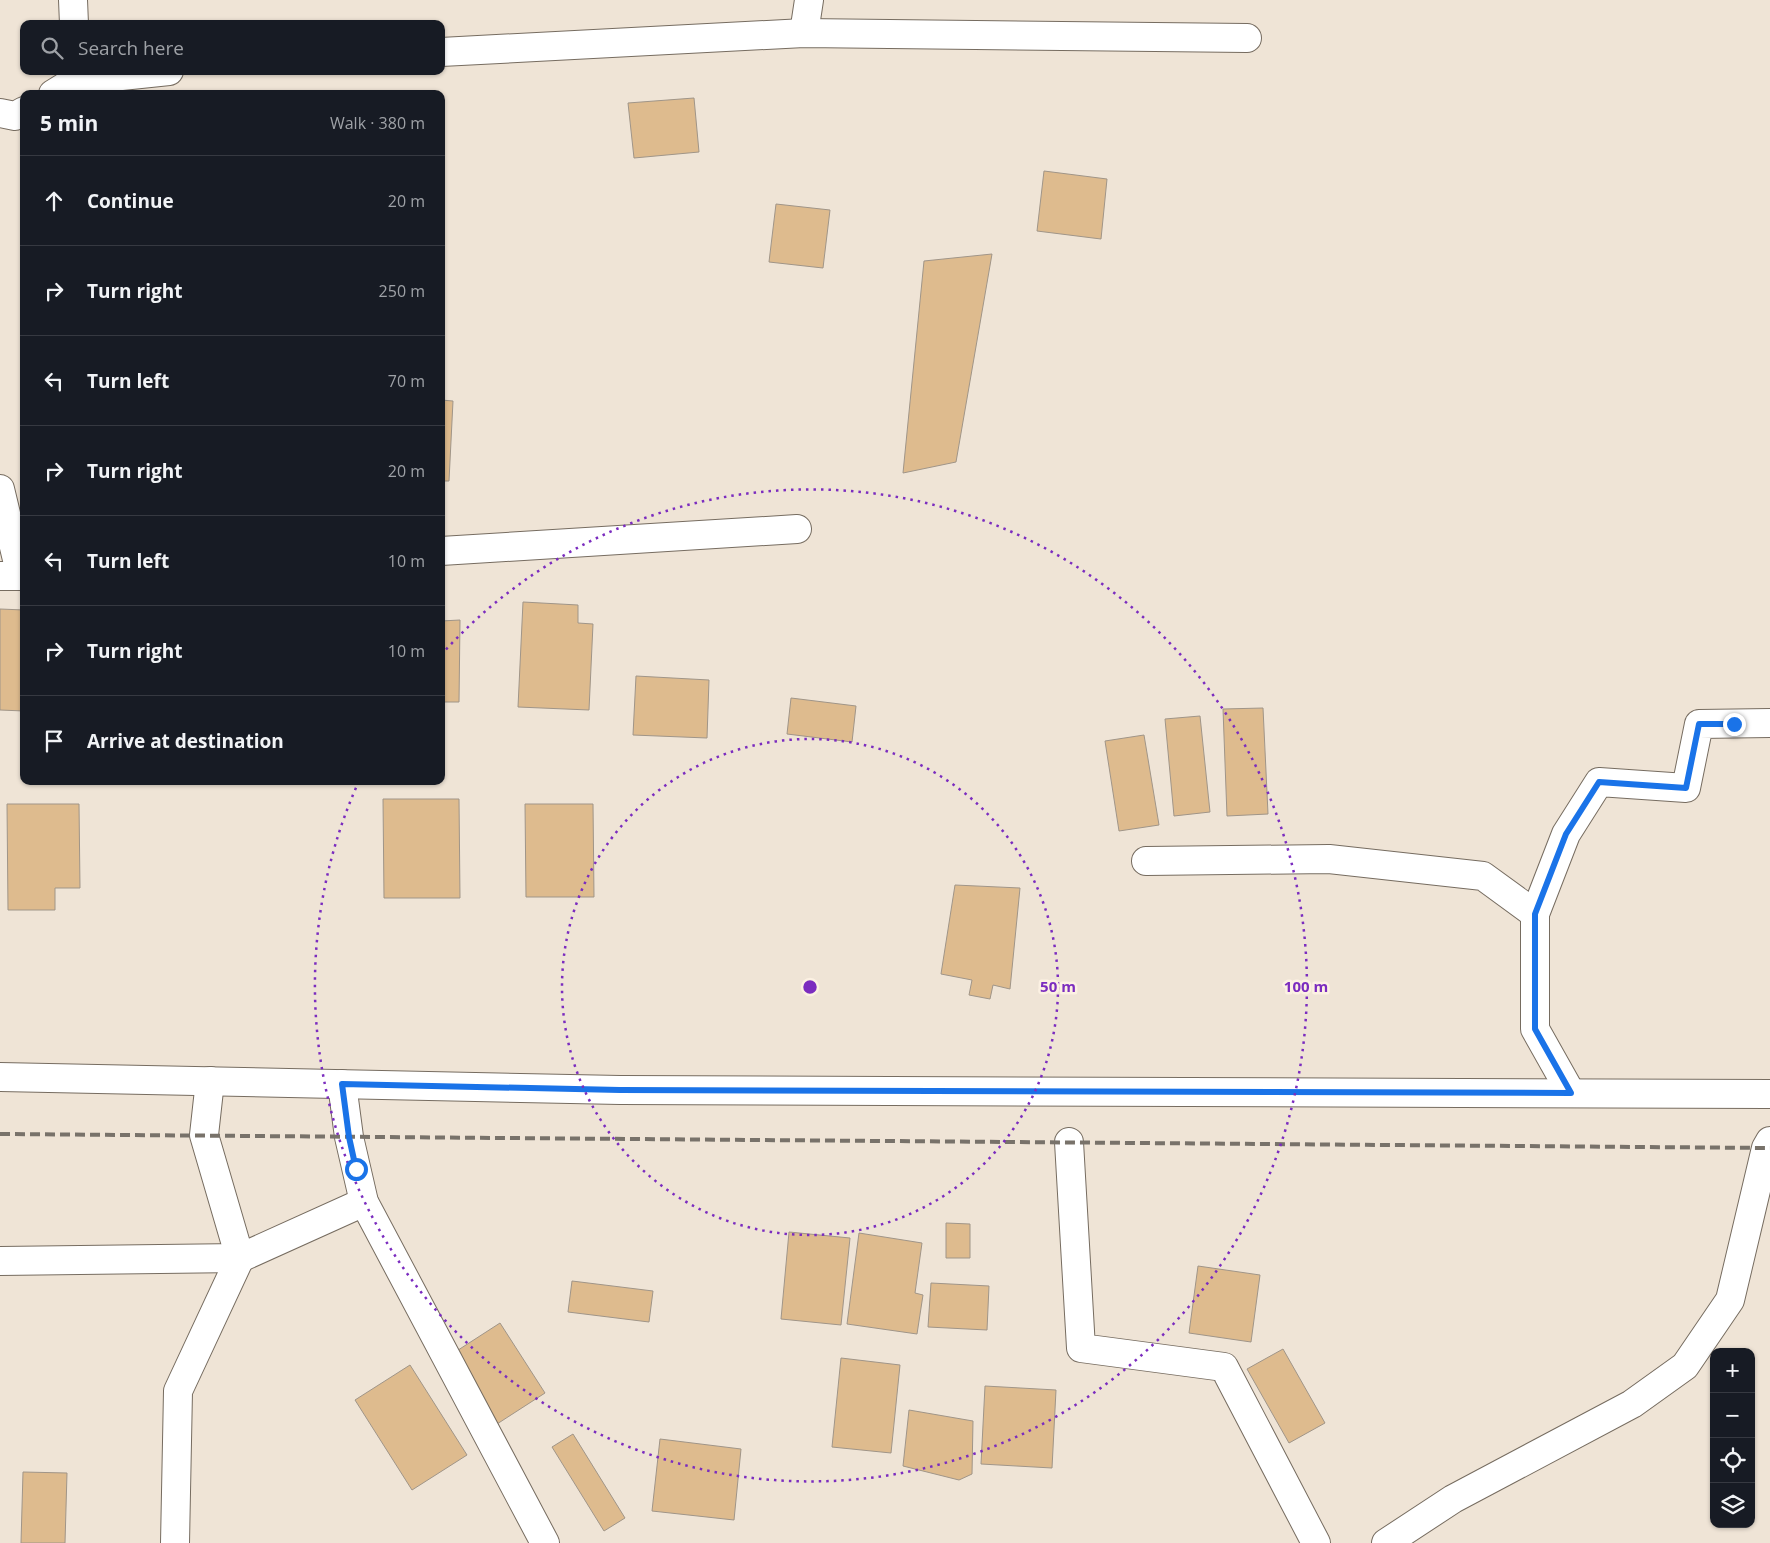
<!DOCTYPE html>
<meta charset="utf-8">
<style>
:root{--surface:#171b24;--page:#20242c;--text:#f1f3f6;--muted:#9ea1a6;--line:#363941}
body{margin:0;font-family:"Open Sans",sans-serif;background:var(--page);color:var(--text)}
.controls{position:absolute;right:15px;bottom:15px;display:grid;overflow:hidden;border-radius:10px;box-shadow:0 1px 4px #0004}
.controls button{width:45px;height:45px;display:grid;place-items:center;padding:0;border:0;border-bottom:1px solid var(--line);background:var(--surface);color:var(--text);font:25px sans-serif}
.stop{position:absolute;width:15px;height:15px;margin:-11px;border:4px solid #1a73e8;border-radius:50%;background:#fff}
.stop.end{background:#1a73e8;border-color:#fff;box-shadow:0 1px 5px #0008}
.list{margin:0;padding:0;list-style:none}
h2{display:flex;justify-content:space-between;align-items:center;height:65px;margin:0;padding:0 20px;font-size:21px}
h2 small{font-size:16px;font-weight:400;color:var(--muted)}
.list li{display:grid;grid-template-columns:32px 1fr auto;gap:15px;align-items:center;box-sizing:border-box;height:90px;padding:0 20px;border-top:1px solid var(--line)}
.list b{display:block;font-size:19px;white-space:nowrap}
.list em{font-size:16px;font-style:normal;color:var(--muted)}
.icon{flex:none;width:28px;height:28px;fill:none;stroke:currentColor;stroke-width:2;stroke-linecap:round;stroke-linejoin:round}
.map{position:relative;flex:none;width:1770px;height:1543px;overflow:hidden}
.search{position:absolute;background:var(--surface);box-shadow:0 1px 4px #0004;left:20px;top:20px;width:425px;height:55px;display:flex;align-items:center;gap:12px;box-sizing:border-box;padding:0 18px;border-radius:10px;color:var(--muted);font-size:19px}
.panel{position:absolute;background:var(--surface);box-shadow:0 1px 4px #0004;left:20px;top:90px;width:425px;height:695px;border-radius:10px}
.map>svg:first-child{display:block}
.building{fill:#debb8e;stroke:#a09588}
.lines{fill:none;stroke-linecap:round;stroke-linejoin:round}
.minor-casing{stroke:#766c60;stroke-width:30}
.minor{stroke:#fff;stroke-width:28}
.rail{stroke:#78726a;stroke-width:4;stroke-dasharray:10 5;stroke-linecap:butt}
.route{stroke:#1a73e8;stroke-width:6}
.ring{fill:none;stroke:#7b2cbf;stroke-width:2.5;stroke-dasharray:2.5 5}
.centre{fill:#7b2cbf;stroke:#fcf1e3;stroke-width:2.5}
.ring-label{font-size:15px;text-anchor:middle;font-weight:bold;fill:#7b2cbf;stroke:#fcf1e3;stroke-width:5;stroke-linejoin:round;paint-order:stroke}
</style>
<div class="map">
<svg width="1770" height="1543" viewBox="0 0 1770 1543">
<rect width="100%" height="100%" fill="#efe4d6"/>
<!-- building -->
<g class="building">
<path d="M694 98 699 152 634 158 628 103Z"/>
<path d="M1044 171 1107 179 1101 239 1037 231Z"/>
<path d="M776 204 830 210 823 268 769 262Z"/>
<path d="M992 254 956 462 903 473 924 261Z"/>
<path d="M441 400 453 401 449 481H441Z"/>
<path d="M523 602 578 605V623L593 624 589 710 518 707Z"/>
<path d="M0 609 24 610V711L0 710Z"/>
<path d="M460 620 459 702H441V621Z"/>
<path d="M636 676 709 680 707 738 633 735Z"/>
<path d="M791 698 856 706 852 742 787 734Z"/>
<path d="M1263 708 1268 814 1227 816 1223 709Z"/>
<path d="M1200 716 1210 812 1174 816 1165 719Z"/>
<path d="M1144 735 1159 825 1119 831 1105 741Z"/>
<path d="M383 799H459L460 898H384Z"/>
<path d="M7 804H79L80 888H55V910H8Z"/>
<path d="M525 804H593L594 897H526Z"/>
<path d="M955 885 1020 888 1010 989 993 985 990 999 969 995 972 980 941 974Z"/>
<path d="M946 1223 970 1224V1258H946Z"/>
<path d="M789 1232 850 1238 841 1325 781 1319Z"/>
<path d="M859 1233 922 1243 915 1293 923 1295 917 1334 847 1324Z"/>
<path d="M1198 1266 1260 1275 1251 1342 1189 1333Z"/>
<path d="M572 1281 653 1291 649 1322 568 1312Z"/>
<path d="M931 1283 989 1286 987 1330 928 1327Z"/>
<path d="M500 1323 545 1393 497 1424 452 1354Z"/>
<path d="M1283 1349 1325 1423 1289 1443 1247 1369Z"/>
<path d="M841 1358 900 1365 891 1453 832 1447Z"/>
<path d="M410 1365 467 1455 412 1490 355 1400Z"/>
<path d="M985 1386 1056 1390 1052 1468 981 1464Z"/>
<path d="M909 1410 973 1421 972 1474 959 1480 903 1466Z"/>
<path d="M573 1434 625 1518 604 1531 552 1447Z"/>
<path d="M660 1439 741 1449 734 1520 652 1511Z"/>
<path d="M23 1472 67 1473 65 1543H21Z"/>
</g>
<g class="lines">
<defs>
<g id="minor">
<path d="M73 0 74 24"/>
<path d="M804 33 809 0"/>
<path d="M441 52 804 33 1247 38"/>
<path d="M74 71V81L169 71"/>
<path d="M53 94 74 81"/>
<path d="M0 113 15 116 24 111"/>
<path d="M0 489 21 576H0"/>
<path d="M441 551 797 529"/>
<path d="M1146 861 1329 859 1483 876 1535 914V1029L1571 1093"/>
<path d="M1535 914 1566 834 1599 782 1686 788 1699 724 1770 723"/>
<path d="M0 1077 620 1090 1770 1094"/>
<path d="M342 1084 349 1137 364 1202 545 1543"/>
<path d="M1069 1142 1081 1348 1224 1367 1316 1543"/>
<path d="M0 1261 240 1258 364 1202"/>
<path d="M175 1543 178 1391 240 1258 204 1135 210 1081"/>
<path d="M1386 1543 1453 1499 1632 1404 1685 1366 1730 1300 1766 1148 1770 1141"/>
</g>
</defs>
<!-- minor casing -->
<use href="#minor" class="minor-casing"/>
<!-- minor -->
<use href="#minor" class="minor"/>
<!-- rail -->
<path class="rail" d="M0 1134 1770 1148"/>
</g>
<g class="lines">
<!-- route -->
<path class="route" d="M356 1169 349 1137 342 1084 620 1090 1571 1093 1535 1029V914L1566 834 1599 782 1686 788 1699 724H1734"/>
</g>
<!-- distance rings -->
<g class="ring">
<circle cx="810" cy="987" r="248"/>
<path d="M441 655A496 496 0 1 1 359 781"/>
</g>
<circle cx="810" cy="987" r="8" class="centre"/>
<g class="ring-label">
<text x="1058" y="992">50 m</text>
<text x="1306" y="992">100 m</text>
</g>
</svg>
<div class="controls">
<button>+</button>
<button>−</button>
<button><svg class="icon" aria-label="locate" viewBox="0 0 24 24"><circle cx="12" cy="12" r="6"/><path d="M12 2v4M12 18v4M2 12h4M18 12h4"/></svg></button>
<button><svg class="icon" aria-label="layers" viewBox="0 0 24 24"><path d="M12 4l9 5-9 5-9-5zM3 14l9 5 9-5"/></svg></button>
</div>
<div class="stop" style="left:356px;top:1169px"></div>
<div class="stop end" style="left:1734px;top:724px"></div>
<div class="search"><svg class="icon" aria-label="search" viewBox="0 0 24 24"><circle cx="10" cy="10" r="6"/><path d="M15 15l6 6"/></svg>Search here</div>
<section class="panel">
<h2>5 min<small>Walk · 380 m</small></h2>
<ul class="list">
<li><svg class="icon" aria-label="ahead" viewBox="0 0 24 24"><path d="M12 20V5M6 11l6-6 6 6"/></svg><div><b>Continue</b></div><em>20 m</em></li>
<li><svg class="icon" aria-label="right" viewBox="0 0 24 24"><path d="M7 20v-9h11M14 6l5 5-5 5"/></svg><div><b>Turn right</b></div><em>250 m</em></li>
<li><svg class="icon" aria-label="left" viewBox="0 0 24 24"><path d="M17 20v-9H6M10 6l-5 5 5 5"/></svg><div><b>Turn left</b></div><em>70 m</em></li>
<li><svg class="icon" aria-label="right" viewBox="0 0 24 24"><path d="M7 20v-9h11M14 6l5 5-5 5"/></svg><div><b>Turn right</b></div><em>20 m</em></li>
<li><svg class="icon" aria-label="left" viewBox="0 0 24 24"><path d="M17 20v-9H6M10 6l-5 5 5 5"/></svg><div><b>Turn left</b></div><em>10 m</em></li>
<li><svg class="icon" aria-label="right" viewBox="0 0 24 24"><path d="M7 20v-9h11M14 6l5 5-5 5"/></svg><div><b>Turn right</b></div><em>10 m</em></li>
<li><svg class="icon" aria-label="arrive" viewBox="0 0 24 24"><path d="M6 21V4h12l-3 4 3 4H6"/></svg><div><b>Arrive at destination</b></div></li>
</ul>
</section>
</div>
